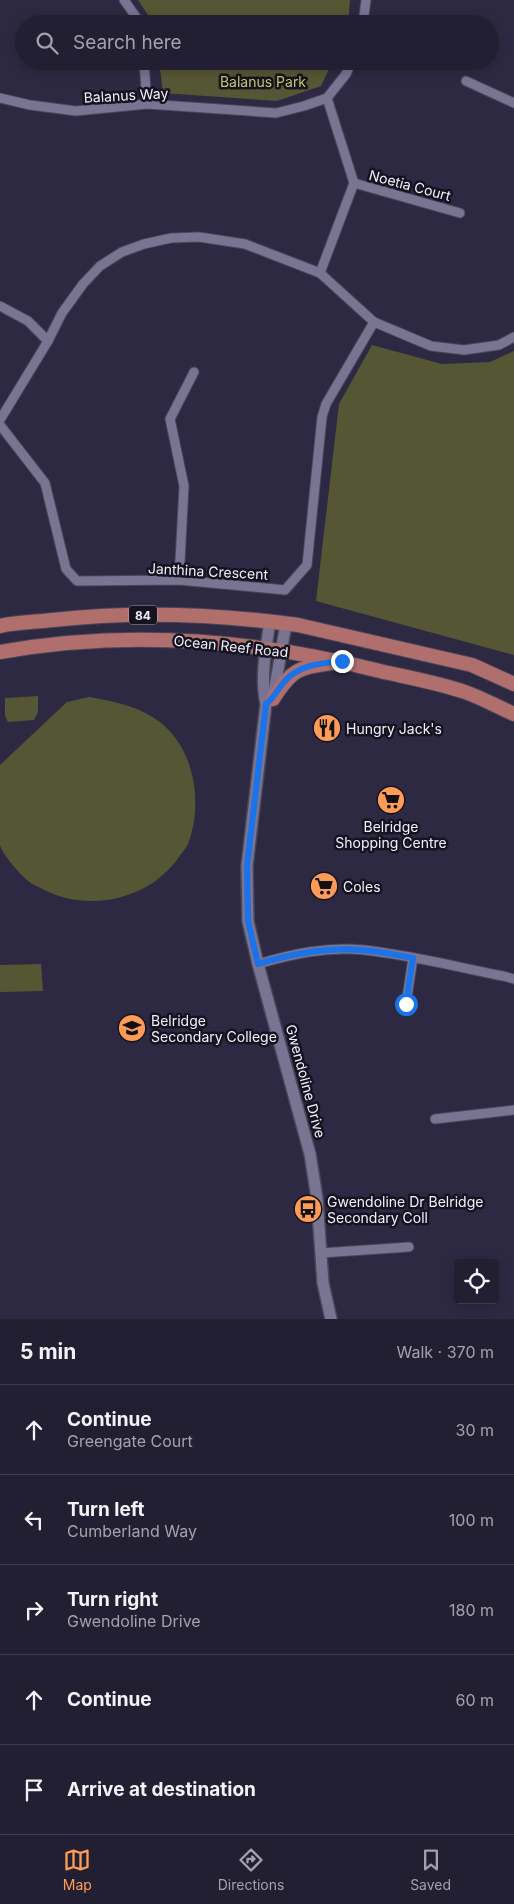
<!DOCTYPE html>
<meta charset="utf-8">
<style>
:root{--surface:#221f32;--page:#2a273a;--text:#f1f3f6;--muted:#a2a2ac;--line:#3f3d4d;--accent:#fe9c57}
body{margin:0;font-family:Inter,sans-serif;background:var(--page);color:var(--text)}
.controls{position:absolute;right:15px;bottom:15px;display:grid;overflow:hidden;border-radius:5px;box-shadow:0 2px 12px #0003}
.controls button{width:45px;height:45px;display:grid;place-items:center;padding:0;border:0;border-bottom:1px solid var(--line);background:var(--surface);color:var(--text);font:25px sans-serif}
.stop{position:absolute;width:15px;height:15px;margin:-11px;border:4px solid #1a73e8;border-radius:50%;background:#fff}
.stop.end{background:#1a73e8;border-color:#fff;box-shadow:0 1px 5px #0008}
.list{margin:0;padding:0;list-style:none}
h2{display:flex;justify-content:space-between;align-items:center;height:65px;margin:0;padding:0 20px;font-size:21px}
h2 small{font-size:16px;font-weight:400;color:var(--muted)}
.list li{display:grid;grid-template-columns:32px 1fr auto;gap:15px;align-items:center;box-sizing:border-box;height:90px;padding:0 20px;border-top:1px solid var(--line)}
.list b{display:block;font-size:19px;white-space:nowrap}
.list p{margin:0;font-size:16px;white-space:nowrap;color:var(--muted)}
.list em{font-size:16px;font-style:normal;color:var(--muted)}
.icon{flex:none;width:28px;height:28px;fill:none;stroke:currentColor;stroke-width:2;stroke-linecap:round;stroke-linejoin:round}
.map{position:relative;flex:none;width:514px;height:1319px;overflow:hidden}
.search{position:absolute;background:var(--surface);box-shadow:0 2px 12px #0003;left:15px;right:15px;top:15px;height:55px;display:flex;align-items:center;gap:12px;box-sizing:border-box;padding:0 18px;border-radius:28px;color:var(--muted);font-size:19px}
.sheet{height:515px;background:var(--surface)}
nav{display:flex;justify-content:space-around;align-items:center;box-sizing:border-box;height:70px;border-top:1px solid var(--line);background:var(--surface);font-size:14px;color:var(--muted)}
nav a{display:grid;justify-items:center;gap:2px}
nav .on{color:var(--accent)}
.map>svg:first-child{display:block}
.green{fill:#555734}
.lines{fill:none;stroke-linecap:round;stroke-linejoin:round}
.minor-casing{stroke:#4a475b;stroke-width:11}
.tertiary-casing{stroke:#4a475b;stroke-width:14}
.primary-casing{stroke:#4a475b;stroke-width:16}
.minor{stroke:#787492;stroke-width:9}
.tertiary{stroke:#787492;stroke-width:11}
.primary{stroke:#b06f6c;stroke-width:14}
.route{stroke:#1a73e8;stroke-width:6}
.labels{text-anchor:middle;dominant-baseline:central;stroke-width:5;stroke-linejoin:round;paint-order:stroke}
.shield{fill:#15131f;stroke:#b0aebb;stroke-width:1}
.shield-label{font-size:12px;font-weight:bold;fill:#f2f0fe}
.park-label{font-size:14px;fill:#c2c869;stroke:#15131f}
.street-label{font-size:14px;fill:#f2f0fe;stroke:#15131f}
.poi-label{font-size:14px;fill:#f2f0fe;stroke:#15131f;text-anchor:start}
</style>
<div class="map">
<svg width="514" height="1319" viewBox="0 0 514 1319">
<rect width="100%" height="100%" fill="#2d2942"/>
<!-- green -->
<g class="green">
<path d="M138 0H350L348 24H154Z"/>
<path d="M159 61H333L321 86 277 101 163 93Z"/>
<path d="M372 345 442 364 490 362 514 351V655L316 601 339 404Z"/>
<path d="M38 696V712L34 720 8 722 5 716V698Z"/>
<path d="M89 697C112 701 134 705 154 718 194 743 204 802 188 844 186 848 182 853 179 857 150 899 90 913 44 890 40 887 35 886 31 883 22 877 2 854 0 845 0 838 0 829 0 822 0 803 0 784 0 765L67 702Z"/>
<path d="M41 964 43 991 0 992V965Z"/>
</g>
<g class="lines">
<defs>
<g id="minor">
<path d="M124 0 141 24"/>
<path d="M363 24 366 0"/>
<path d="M144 61 147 104"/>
<path d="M466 81 514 103"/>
<path d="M0 98 30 105 76 111 147 104 276 113 304 106 327 98 346 74 352 61"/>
<path d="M354 183 460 213"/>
<path d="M320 273 354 183 327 98"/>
<path d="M0 306 28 321 48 341"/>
<path d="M0 420 48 341 62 313 83 284 100 266 122 252 144 244 171 238 199 237 245 244 320 273 374 322 431 346 464 350 499 345 514 337"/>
<path d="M0 425 45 483 66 569 77 581 179 580 285 590 307 565 322 417 326 404 374 322"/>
<path d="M179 580 184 486 170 419 194 372"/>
<path d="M258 964C292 954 328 946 364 950 411 955 457 967 503 976L514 979"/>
<path d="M406 1004 413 958"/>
<path d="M435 1119 514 1110"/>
<path d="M321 1253 409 1247"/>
</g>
<g id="tertiary">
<path d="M270 621C266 648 260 678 266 704L247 866 248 921 258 964 310 1154 317 1198 323 1283 331 1319"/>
<path d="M273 698 286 624"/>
</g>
<g id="primary">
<path d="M0 626C17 622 36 622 53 620 135 611 216 614 298 625L472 665 514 684"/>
<path d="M0 652C128 629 259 640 384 672 411 678 439 683 465 692 482 698 498 707 514 714"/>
<path d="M273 699C292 669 298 668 331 663"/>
</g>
</defs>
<!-- minor casing -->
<use href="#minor" class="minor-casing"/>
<!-- tertiary casing -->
<use href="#tertiary" class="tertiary-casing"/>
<!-- primary casing -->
<use href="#primary" class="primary-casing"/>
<!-- minor -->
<use href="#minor" class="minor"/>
<!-- tertiary -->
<use href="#tertiary" class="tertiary"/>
<!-- primary -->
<use href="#primary" class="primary"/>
</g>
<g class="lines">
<!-- route -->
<path class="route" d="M342 661C320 664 299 664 284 682 277 690 274 698 266 704L247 866 248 921 258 964C291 954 327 947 362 950 379 951 396 955 413 958L406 1004"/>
</g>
<!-- icons -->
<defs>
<symbol id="restaurant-disc" viewBox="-11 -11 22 22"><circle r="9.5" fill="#fe9c57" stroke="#15131f"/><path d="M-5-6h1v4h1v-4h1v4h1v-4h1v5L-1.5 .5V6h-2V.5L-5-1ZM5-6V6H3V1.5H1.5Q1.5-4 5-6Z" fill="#111"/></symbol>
<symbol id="supermarket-disc" viewBox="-11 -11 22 22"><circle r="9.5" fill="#fe9c57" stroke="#15131f"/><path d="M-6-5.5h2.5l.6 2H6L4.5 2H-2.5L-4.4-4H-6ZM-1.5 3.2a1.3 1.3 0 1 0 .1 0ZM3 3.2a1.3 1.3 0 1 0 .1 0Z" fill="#111"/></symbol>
<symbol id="school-disc" viewBox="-11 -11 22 22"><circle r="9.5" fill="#fe9c57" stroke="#15131f"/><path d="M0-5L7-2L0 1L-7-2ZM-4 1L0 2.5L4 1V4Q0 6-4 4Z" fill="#111"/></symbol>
<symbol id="bus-disc" viewBox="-11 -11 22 22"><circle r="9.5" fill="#fe9c57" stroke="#15131f"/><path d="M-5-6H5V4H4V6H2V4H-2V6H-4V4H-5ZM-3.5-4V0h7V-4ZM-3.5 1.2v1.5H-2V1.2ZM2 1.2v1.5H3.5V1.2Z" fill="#111"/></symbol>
</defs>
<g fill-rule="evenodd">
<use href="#restaurant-disc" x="311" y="712" width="32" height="32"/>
<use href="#supermarket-disc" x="375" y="784" width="32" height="32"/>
<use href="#supermarket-disc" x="308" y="870" width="32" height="32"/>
<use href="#school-disc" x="116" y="1012" width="32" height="32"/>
<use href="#bus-disc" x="292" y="1193" width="32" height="32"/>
</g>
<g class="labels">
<!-- shield labels -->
<rect class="shield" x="129" y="605.5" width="28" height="19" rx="4"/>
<g class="shield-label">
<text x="143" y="615">84</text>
</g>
<!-- park labels -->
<g class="park-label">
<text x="263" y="81">Balanus Park</text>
</g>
<!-- street labels -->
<g class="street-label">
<text transform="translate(126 95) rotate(-3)">Balanus Way</text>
<text transform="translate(410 185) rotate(15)">Noetia Court</text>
<text transform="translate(208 571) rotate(3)">Janthina Crescent</text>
<text transform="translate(231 646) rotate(6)">Ocean Reef Road</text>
<text transform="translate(306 1081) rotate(75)">Gwendoline Drive</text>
</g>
<!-- poi labels -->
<g class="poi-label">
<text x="346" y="728">Hungry Jack's</text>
<text x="391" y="826" text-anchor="middle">Belridge<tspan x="391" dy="16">Shopping Centre</tspan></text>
<text x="343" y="886">Coles</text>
<text x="151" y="1020">Belridge<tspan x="151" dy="16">Secondary College</tspan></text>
<text x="327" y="1201">Gwendoline Dr Belridge<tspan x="327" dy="16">Secondary Coll</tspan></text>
</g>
</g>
</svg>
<div class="controls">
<button><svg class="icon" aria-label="locate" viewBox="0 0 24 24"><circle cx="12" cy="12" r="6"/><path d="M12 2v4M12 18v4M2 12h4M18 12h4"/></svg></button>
</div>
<div class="stop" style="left:406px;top:1004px"></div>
<div class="stop end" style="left:342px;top:661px"></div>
<div class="search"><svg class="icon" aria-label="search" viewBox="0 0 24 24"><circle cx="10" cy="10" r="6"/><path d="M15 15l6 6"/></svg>Search here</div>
</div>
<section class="sheet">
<h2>5 min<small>Walk · 370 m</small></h2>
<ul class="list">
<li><svg class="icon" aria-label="ahead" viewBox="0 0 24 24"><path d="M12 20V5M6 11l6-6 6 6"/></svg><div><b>Continue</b><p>Greengate Court</p></div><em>30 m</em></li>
<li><svg class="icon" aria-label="left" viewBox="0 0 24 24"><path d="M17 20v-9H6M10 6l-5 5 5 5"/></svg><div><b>Turn left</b><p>Cumberland Way</p></div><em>100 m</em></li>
<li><svg class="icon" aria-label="right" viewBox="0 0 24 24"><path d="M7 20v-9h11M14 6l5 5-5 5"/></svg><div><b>Turn right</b><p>Gwendoline Drive</p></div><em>180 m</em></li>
<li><svg class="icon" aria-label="ahead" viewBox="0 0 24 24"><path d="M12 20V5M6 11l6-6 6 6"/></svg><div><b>Continue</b></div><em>60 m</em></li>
<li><svg class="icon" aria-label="arrive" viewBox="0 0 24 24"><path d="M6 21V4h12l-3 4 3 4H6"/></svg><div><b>Arrive at destination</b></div></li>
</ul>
</section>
<nav>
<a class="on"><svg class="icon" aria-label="map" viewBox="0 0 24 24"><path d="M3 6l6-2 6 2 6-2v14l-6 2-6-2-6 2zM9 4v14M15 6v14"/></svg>Map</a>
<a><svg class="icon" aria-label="directions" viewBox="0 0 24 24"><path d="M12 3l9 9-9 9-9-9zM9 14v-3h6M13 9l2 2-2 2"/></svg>Directions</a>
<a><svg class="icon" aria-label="saved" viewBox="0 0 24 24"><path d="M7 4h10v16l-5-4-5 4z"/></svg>Saved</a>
</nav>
